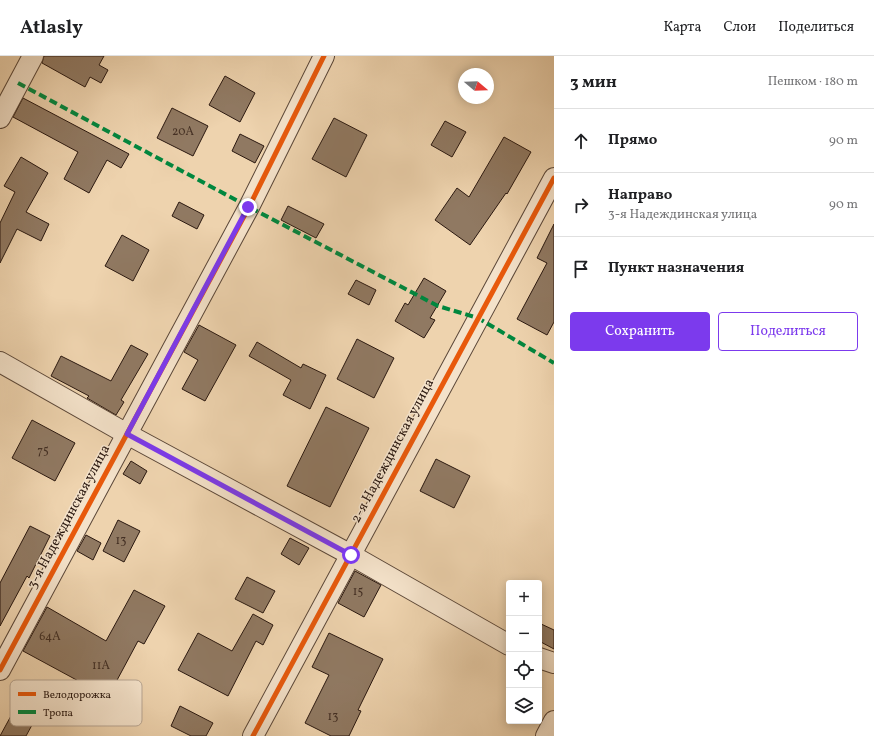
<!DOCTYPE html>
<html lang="ru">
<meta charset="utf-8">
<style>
:root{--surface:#fff;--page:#f6f6f6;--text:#202124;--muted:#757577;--line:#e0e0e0;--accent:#7c3aed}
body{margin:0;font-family:Vollkorn,serif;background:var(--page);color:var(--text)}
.controls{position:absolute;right:12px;bottom:12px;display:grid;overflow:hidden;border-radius:4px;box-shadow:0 2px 10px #0003}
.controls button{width:36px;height:36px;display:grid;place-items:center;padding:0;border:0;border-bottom:1px solid var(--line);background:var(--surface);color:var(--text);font:20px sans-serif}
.compass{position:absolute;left:458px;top:12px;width:36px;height:36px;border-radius:50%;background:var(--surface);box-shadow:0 2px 10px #0003;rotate:109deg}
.stop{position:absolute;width:12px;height:12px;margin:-9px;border:3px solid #7c3aed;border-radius:50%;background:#fff}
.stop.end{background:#7c3aed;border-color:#fff;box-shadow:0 1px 4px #0008}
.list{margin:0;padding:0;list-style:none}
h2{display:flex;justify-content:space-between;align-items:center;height:52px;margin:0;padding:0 16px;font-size:17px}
h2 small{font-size:13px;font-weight:400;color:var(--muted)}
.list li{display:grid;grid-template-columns:26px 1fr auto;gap:12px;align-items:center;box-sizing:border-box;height:64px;padding:0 16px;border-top:1px solid var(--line)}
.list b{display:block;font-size:15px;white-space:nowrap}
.list p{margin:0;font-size:13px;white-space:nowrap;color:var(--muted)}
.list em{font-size:13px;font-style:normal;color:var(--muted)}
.actions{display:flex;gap:8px;padding:12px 16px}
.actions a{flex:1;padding:9px 0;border:1px solid var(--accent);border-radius:4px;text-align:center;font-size:14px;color:var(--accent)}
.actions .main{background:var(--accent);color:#fff}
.icon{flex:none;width:22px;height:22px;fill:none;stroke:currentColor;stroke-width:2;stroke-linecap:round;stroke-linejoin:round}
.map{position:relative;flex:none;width:554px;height:680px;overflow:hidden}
header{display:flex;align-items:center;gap:24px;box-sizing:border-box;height:56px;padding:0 20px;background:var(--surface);border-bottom:1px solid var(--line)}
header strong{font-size:19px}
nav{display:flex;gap:22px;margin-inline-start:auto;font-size:14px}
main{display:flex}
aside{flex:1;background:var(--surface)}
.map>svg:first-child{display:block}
.building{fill:#907962;stroke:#2a1810}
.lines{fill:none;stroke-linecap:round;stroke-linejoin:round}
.street-casing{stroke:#5b4738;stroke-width:22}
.street{stroke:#f4e2ca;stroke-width:20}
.quiet{stroke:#00873e;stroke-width:4;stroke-dasharray:8 4;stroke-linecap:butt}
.cycleway-casing{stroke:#f4e2ca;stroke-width:8}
.cycleway{stroke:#e8590c;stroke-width:5}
.route{stroke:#7c3aed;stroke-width:5}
.labels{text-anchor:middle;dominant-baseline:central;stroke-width:3;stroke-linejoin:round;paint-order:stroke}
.number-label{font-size:12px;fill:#443024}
.street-label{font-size:14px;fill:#2a1810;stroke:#f4e2ca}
.key{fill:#f4e2ca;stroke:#b7a592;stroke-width:1}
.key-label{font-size:11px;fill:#2a1810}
</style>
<header>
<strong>Atlasly</strong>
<nav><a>Карта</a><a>Слои</a><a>Поделиться</a></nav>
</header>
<main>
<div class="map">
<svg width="554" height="680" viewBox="0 0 554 680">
<rect width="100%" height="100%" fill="#eed3ae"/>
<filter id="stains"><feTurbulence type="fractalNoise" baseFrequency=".005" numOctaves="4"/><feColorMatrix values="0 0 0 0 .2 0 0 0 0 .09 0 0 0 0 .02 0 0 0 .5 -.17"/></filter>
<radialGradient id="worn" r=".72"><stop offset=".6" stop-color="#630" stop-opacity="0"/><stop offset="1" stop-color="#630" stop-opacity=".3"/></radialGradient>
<!-- building -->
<g class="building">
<path d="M44 0H104L99 9 108 14 101 27 90 21 85 31 42 7Z"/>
<path d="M225 20 255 37 240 66 209 49Z"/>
<path d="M23 42 129 98 121 112 107 104 89 137 64 123 78 96 13 61Z"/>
<path d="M172 52 208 70 193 100 157 82Z"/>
<path d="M334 62 367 79 346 121 312 103Z"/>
<path d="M445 65 466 76 452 101 431 89Z"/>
<path d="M240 78 264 90 255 107 232 95Z"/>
<path d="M504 81 531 96 507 138 506 137 470 189 435 164 457 132 469 141Z"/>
<path d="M21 101 48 117 26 156 49 168 41 185 17 173 0 207V167L15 136 4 130Z"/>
<path d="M179 146 204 159 197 173 172 160Z"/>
<path d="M288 150 324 168 316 182 281 164Z"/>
<path d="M554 168V266L547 279 517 263 547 207 537 202Z"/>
<path d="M122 179 149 194 133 225 105 210Z"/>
<path d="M424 222 446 235 430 262 435 264 424 282 395 265 405 247 408 249Z"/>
<path d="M356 224 376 234 369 249 348 238Z"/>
<path d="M199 269 236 289 205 345 182 333 198 304 184 296Z"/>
<path d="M357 283 394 302 374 342 337 323Z"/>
<path d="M257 286 301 312 303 308 326 319 310 353 283 339 291 324 249 300Z"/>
<path d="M131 289 148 298 121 344 124 346 116 359 87 342 89 340 51 320 61 300 111 325Z"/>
<path d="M326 351 369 372 330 451 287 430Z"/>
<path d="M32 364 75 387 55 425 12 402Z"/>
<path d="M436 403 470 420 454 452 420 435Z"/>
<path d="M131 405 147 415 140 428 123 418Z"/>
<path d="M118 464 140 475 124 506 103 495Z"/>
<path d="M30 470 50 480 29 522 27 520 0 570V527Z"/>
<path d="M86 479 101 487 93 504 77 495Z"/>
<path d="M290 482 309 492 299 509 281 498Z"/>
<path d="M355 515 381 529 364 561 338 547Z"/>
<path d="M247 521 275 535 263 557 235 543Z"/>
<path d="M134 534 165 550 144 588 138 585 108 641 23 595 47 551 106 585Z"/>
<path d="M253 558 273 569 263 589 256 585 228 640 178 614 198 577 232 595Z"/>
<path d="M539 567 554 574V593L539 585Z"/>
<path d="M329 577 383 603 358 654 361 655 349 680H331L305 667 329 619 312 611Z"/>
<path d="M180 650 213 667 206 680H191L171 670Z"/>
<path d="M12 658 32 669 26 680H0Z"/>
</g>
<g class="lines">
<defs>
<g id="street">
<path d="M0 62 33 0"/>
<path d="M0 306 127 378 351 499 509 589"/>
<path d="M539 602 554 607"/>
<path d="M0 614 249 151 324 0"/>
<path d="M253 680 554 122"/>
<path d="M546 680 554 665"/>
</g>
</defs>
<!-- street casing -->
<use href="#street" class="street-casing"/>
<!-- street -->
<use href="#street" class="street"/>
<!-- quiet -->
<path class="quiet" d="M18 27 249 151 438 250 478 262 554 307"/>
<defs>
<g id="cycleway">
<path d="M0 614 249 151 324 0"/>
<path d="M253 680 554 122"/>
</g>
</defs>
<!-- cycleway casing -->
<use href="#cycleway" class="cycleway-casing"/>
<!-- cycleway -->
<use href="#cycleway" class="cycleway"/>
</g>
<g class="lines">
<!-- route -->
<path class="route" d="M248 151 127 378 351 499"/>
</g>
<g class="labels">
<!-- number labels -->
<g class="number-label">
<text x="183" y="76">20А</text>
<text x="43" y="395">75</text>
<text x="121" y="485">13</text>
<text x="358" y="536">15</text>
<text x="50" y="581">64А</text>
<text x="101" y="610">11А</text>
<text x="333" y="661">13</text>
</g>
<!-- street labels -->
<g class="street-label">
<text transform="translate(393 395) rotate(-62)">2-я Надеждинская улица</text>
<text transform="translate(69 461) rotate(-62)">3-я Надеждинская улица</text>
</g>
</g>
<!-- legend -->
<rect x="10" y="624" width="132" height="46" rx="6" class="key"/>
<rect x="18" y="636" width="18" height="4" fill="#e8590c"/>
<rect x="18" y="654" width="18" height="4" fill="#00873e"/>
<g class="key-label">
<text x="43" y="642">Велодорожка</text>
<text x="43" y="660">Тропа</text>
</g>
<rect width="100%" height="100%" filter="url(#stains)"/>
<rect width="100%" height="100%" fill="url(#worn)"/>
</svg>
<div class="controls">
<button>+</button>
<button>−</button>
<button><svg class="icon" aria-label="locate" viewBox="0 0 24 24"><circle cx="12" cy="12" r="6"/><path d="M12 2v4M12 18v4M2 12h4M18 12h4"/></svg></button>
<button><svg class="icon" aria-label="layers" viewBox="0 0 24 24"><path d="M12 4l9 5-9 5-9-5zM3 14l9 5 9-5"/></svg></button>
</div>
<svg class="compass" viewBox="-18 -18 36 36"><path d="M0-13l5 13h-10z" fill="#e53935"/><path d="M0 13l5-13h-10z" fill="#757577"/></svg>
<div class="stop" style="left:351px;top:499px"></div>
<div class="stop end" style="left:248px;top:151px"></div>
</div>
<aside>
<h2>3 мин<small>Пешком · 180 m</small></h2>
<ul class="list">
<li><svg class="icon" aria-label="ahead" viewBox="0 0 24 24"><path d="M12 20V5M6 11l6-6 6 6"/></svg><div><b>Прямо</b></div><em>90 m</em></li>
<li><svg class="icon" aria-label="right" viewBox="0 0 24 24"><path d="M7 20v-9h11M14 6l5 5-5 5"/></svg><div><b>Направо</b><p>3-я Надеждинская улица</p></div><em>90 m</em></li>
<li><svg class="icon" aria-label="arrive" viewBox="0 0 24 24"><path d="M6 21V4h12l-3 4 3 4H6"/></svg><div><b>Пункт назначения</b></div></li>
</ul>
<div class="actions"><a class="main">Сохранить</a><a>Поделиться</a></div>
</aside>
</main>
